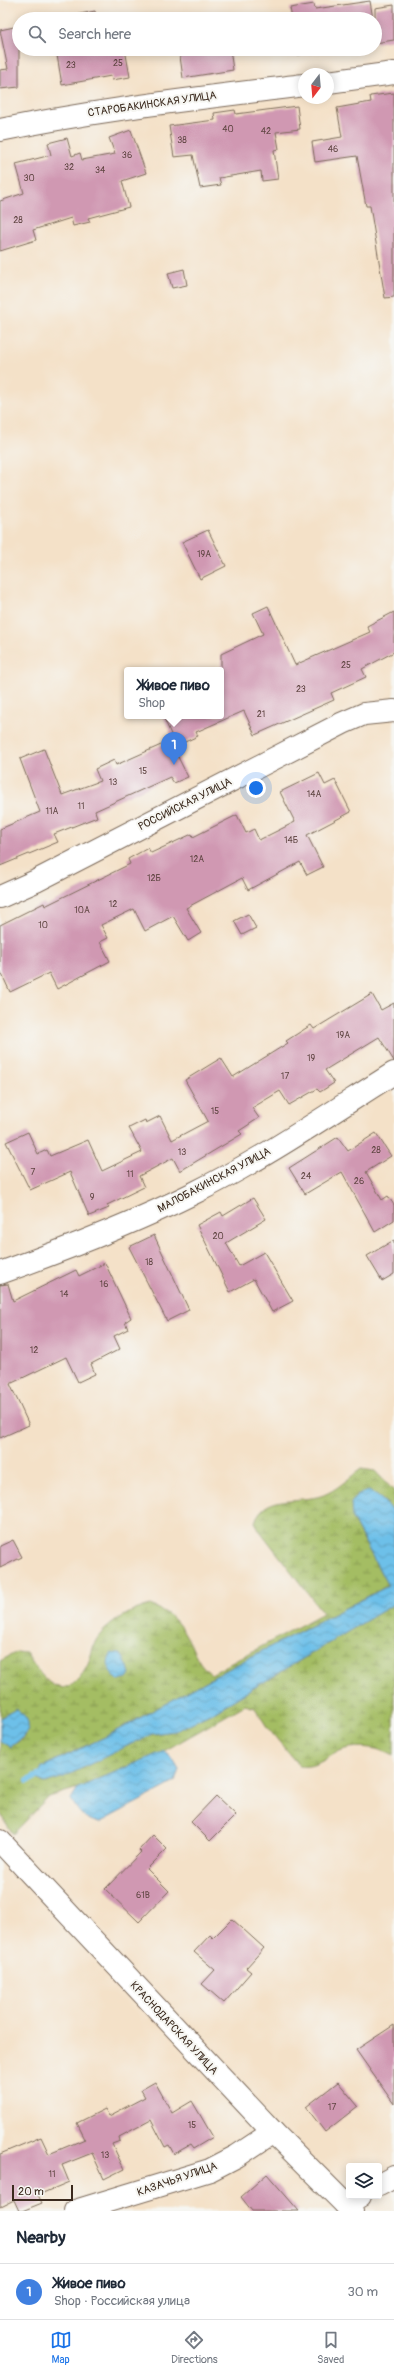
<!DOCTYPE html>
<meta charset="utf-8">
<style>
:root{--surface:#fff;--page:#f6f6f7;--text:#1f2937;--muted:#747a83;--line:#e0e1e3;--accent:#1a73e8}
body{margin:0;font-family:Pangolin,sans-serif;background:var(--page);color:var(--text)}
.controls{position:absolute;right:12px;bottom:12px;display:grid;overflow:hidden;border-radius:4px;box-shadow:0 2px 10px #0003}
.controls button{width:36px;height:36px;display:grid;place-items:center;padding:0;border:0;border-bottom:1px solid var(--line);background:var(--surface);color:var(--text);font:20px sans-serif}
.compass{position:absolute;left:298px;top:68px;width:36px;height:36px;border-radius:50%;background:var(--surface);box-shadow:0 2px 10px #0003;rotate:196deg}
.scale{position:absolute;left:12px;bottom:10px;width:61px;box-sizing:border-box;padding-left:4px;border:2px solid #3b2a1e;border-top:0;font-size:11px;line-height:14px;white-space:nowrap;color:#3b2a1e;-webkit-text-stroke:3px #f6f6f2;paint-order:stroke}
.you{position:absolute;left:256px;top:788px;width:14px;height:14px;margin:-10px;border:3px solid #fff;border-radius:50%;background:#1a73e8;box-shadow:0 0 0 6px #1a73e833}
.badge{display:grid;place-items:center;width:26px;height:26px;border-radius:50%;background:var(--accent);color:#fff;font-size:13px;font-weight:700}
.pin{position:absolute;translate:-50% -33px;filter:drop-shadow(0 1px 2px #0008)}
.pin::after{content:'';position:absolute;top:21px;width:14px;height:12px;background:inherit;clip-path:polygon(0 0,100% 0,50% 100%)}
.popup{position:absolute;left:124px;top:667px;width:100px;height:52px;box-sizing:border-box;display:grid;place-content:center;border-radius:4px;background:var(--surface);filter:drop-shadow(0 1px 3px #0005);font-size:13px;white-space:nowrap;color:var(--muted)}
.popup b{font-size:15px;color:var(--text)}
.popup::after{content:'';position:absolute;left:50%;top:100%;margin-left:-8px;border:8px solid transparent;border-top-color:var(--surface)}
.list{margin:0;padding:0;list-style:none}
h2{display:flex;justify-content:space-between;align-items:center;height:52px;margin:0;padding:0 16px;font-size:17px}
h2 small{font-size:13px;font-weight:400;color:var(--muted)}
.list li{display:grid;grid-template-columns:26px 1fr auto;gap:12px;align-items:center;box-sizing:border-box;height:56px;padding:0 16px;border-top:1px solid var(--line)}
.list b{display:block;font-size:15px;white-space:nowrap}
.list p{margin:0;font-size:13px;white-space:nowrap;color:var(--muted)}
.list em{font-size:13px;font-style:normal;color:var(--muted)}
.icon{flex:none;width:22px;height:22px;fill:none;stroke:currentColor;stroke-width:2;stroke-linecap:round;stroke-linejoin:round}
.map{position:relative;flex:none;width:394px;height:2211px;overflow:hidden}
.search{position:absolute;background:var(--surface);box-shadow:0 2px 10px #0003;left:12px;right:12px;top:12px;height:44px;display:flex;align-items:center;gap:10px;box-sizing:border-box;padding:0 14px;border-radius:22px;color:var(--muted);font-size:15px}
.sheet{height:108px;background:var(--surface)}
nav{display:flex;justify-content:space-around;align-items:center;box-sizing:border-box;height:56px;border-top:1px solid var(--line);background:var(--surface);font-size:11px;color:var(--muted)}
nav a{display:grid;justify-items:center;gap:2px}
nav .on{color:var(--accent)}
.map>svg:first-child{display:block}
.wetland{fill:url(#wetland-marsh);stroke:#707440}
.water{fill:url(#water-waves);stroke:#547584}
.lines{fill:none;stroke-linecap:round;stroke-linejoin:round}
.stream{stroke:#6dc0e9;stroke-width:6}
.building{fill:#d098b2}
.street-casing{stroke:#7c6a5a;stroke-width:24}
.secondary-casing{stroke:#7c6a5a;stroke-width:24}
.street{stroke:#fff;stroke-width:22}
.secondary{stroke:#fff;stroke-width:22}
.labels{text-anchor:middle;dominant-baseline:central;stroke-width:4;stroke-linejoin:round;paint-order:stroke}
.number-label{font-size:9px;fill:#604643}
.street-label{font-size:11px;fill:#3b2a1e;stroke:#f6f6f2}
</style>
<div class="map">
<svg width="394" height="2211" viewBox="0 0 394 2211">
<defs>
<pattern id="wetland-marsh" width="20" height="14" patternUnits="userSpaceOnUse"><rect width="20" height="14" fill="#a4bd63"/><path d="M1 5h8M5 5V1M11 12h8M15 12V8" fill="none" stroke="#879a51"/></pattern>
<pattern id="water-waves" width="16" height="10" patternUnits="userSpaceOnUse"><rect width="16" height="10" fill="#6dc0e9"/><path d="M0 5q4-4 8 0t8 0" fill="none" stroke="#5b9cbc"/></pattern>
</defs>
<rect width="100%" height="100%" fill="#f6f6f2"/>
<filter id="ink" filterUnits="userSpaceOnUse"><feTurbulence type="fractalNoise" baseFrequency=".025" numOctaves="2"/><feDisplacementMap in="SourceGraphic" scale="8" xChannelSelector="R" yChannelSelector="G"/><feConvolveMatrix kernelMatrix="1 2 1 2 8 2 1 2 1" color-interpolation-filters="sRGB"/></filter>
<filter id="wash" filterUnits="userSpaceOnUse"><feTurbulence type="fractalNoise" baseFrequency=".012" numOctaves="4" result="noise"/><feDisplacementMap in="SourceGraphic" scale="16" xChannelSelector="R" yChannelSelector="G"/><feGaussianBlur stdDeviation="0.9" result="paint"/><feColorMatrix in="noise" values="0 0 0 0 0 0 0 0 0 0 0 0 0 0 0 0 0 1.4 0 .05"/><feComposite in="paint" operator="in"/></filter>
<g filter="url(#wash)">
<rect width="100%" height="100%" fill="#f4e1c8"/>
<!-- wetland -->
<path class="wetland" d="M361 1469 375 1471 394 1491V1511L379 1497 352 1518 388 1586 254 1655 105 1737 42 1767 152 1734 175 1731 212 1713 394 1604V1756C380 1748 361 1745 345 1749 329 1754 318 1769 299 1766L267 1727 255 1708 245 1705 164 1751 78 1788 49 1797 13 1834 0 1813V1741L10 1747 22 1739 28 1730 4 1715 0 1718V1661L17 1652 26 1653C41 1676 61 1708 85 1670 92 1660 91 1645 99 1636 111 1621 133 1609 151 1605 161 1610 172 1615 179 1625 192 1640 194 1662 211 1674L323 1613 260 1531 255 1522C265 1490 304 1506 328 1493 340 1487 350 1477 361 1469Z"/>
<!-- water -->
<g class="water">
<path d="M369 1491 379 1497 394 1511V1604L212 1713 175 1731 152 1734 64 1777 45 1783 36 1779 42 1767 105 1737 254 1655 388 1586 352 1518 351 1503 358 1494Z"/>
<path d="M111 1653 121 1654 128 1666 130 1675 127 1679 119 1681C109 1671 105 1666 111 1653Z"/>
<path d="M16 1709C38 1723 27 1736 10 1747L0 1741V1718Z"/>
<path d="M164 1751 173 1759 179 1769 175 1782 99 1823C82 1818 79 1813 71 1799L78 1788Z"/>
</g>
<g class="lines">
<!-- stream -->
<path class="stream" d="M28 1781 45 1772"/>
</g>
<g id="blocks">
<!-- building -->
<g class="building">
<path d="M370 1 373 19H292L290 8 314 4 315 9Z"/>
<path d="M394 5V40L375 43V8Z"/>
<path d="M95 11 96 19H71L70 16Z"/>
<path d="M19 26V87L0 89V70L8 69 0 30Z"/>
<path d="M56 49H125L130 77 112 80 111 76 62 85Z"/>
<path d="M179 49H230L233 70 183 78Z"/>
<path d="M297 49H321V52L298 55Z"/>
<path d="M394 93V297L385 298 370 206H366L357 156 315 162 312 142 342 137 337 108 371 102 370 96Z"/>
<path d="M297 106 300 129 276 132 279 149 274 150 278 179 262 181 261 171 219 178 221 185 200 188 193 155 174 157 169 126 215 120 214 113 235 110 236 114Z"/>
<path d="M131 130 146 173 122 181 129 207 88 218 90 222 73 226 71 218 33 230 36 240 0 251V201L24 193 16 164 51 155 48 143 67 138 72 156 80 153 82 160 115 154 109 138Z"/>
<path d="M184 269 187 285 172 288 168 273Z"/>
<path d="M208 530 226 566 200 579 182 542Z"/>
<path d="M268 606 295 665 370 632 367 626 394 612V652L362 669 366 677 331 693 334 700 255 735 244 711 196 732 198 736 176 746 163 716H221V654L263 634 253 613Z"/>
<path d="M170 741 188 777 174 783 170 777 95 811 97 817 54 834 58 842 0 866V829L40 812 20 759 44 749 62 795 100 781 95 769 114 760 116 765Z"/>
<path d="M319 773 325 785 335 780 351 812 307 835 323 867 307 875 300 862 248 890 242 878 186 908 201 933 188 941 173 916 145 931 134 909 101 925 108 938 100 942 110 961 57 989 49 973 10 992 0 970V925L44 903 45 906 130 864 128 859 148 848 151 853 192 834 193 837 237 815 246 833 254 829 259 840 295 822 280 792Z"/>
<path d="M248 914 256 928 242 935 234 921Z"/>
<path d="M372 994 381 1010 394 1003V1061L379 1037 325 1070 334 1083 320 1092 317 1089 289 1105 280 1091 252 1108 259 1118 239 1131 242 1134 180 1171 173 1158 139 1176 144 1187 107 1205 109 1208 89 1216 70 1172 30 1190 6 1142 28 1132 38 1154 47 1150 50 1156 88 1140 102 1171 142 1152 129 1128 145 1120 146 1123 160 1116 172 1140 208 1121 185 1080 221 1058 233 1077 288 1043 286 1041 311 1025 314 1029Z"/>
<path d="M376 1133 391 1156 366 1172 382 1200 388 1196 394 1205V1220L375 1232 342 1172 305 1194 289 1168 338 1137 348 1151Z"/>
<path d="M253 1198 266 1219 226 1243 239 1266 264 1252 293 1301 272 1312 254 1279 230 1292 197 1225 221 1212 223 1216Z"/>
<path d="M154 1235 189 1310 167 1321 129 1247Z"/>
<path d="M394 1240V1274L382 1281 367 1256Z"/>
<path d="M105 1263 131 1318 125 1322 128 1329 114 1336 120 1349 91 1364 95 1374 78 1382 66 1357 10 1384 29 1425 0 1438V1285L8 1284 13 1301 76 1270 79 1276Z"/>
<path d="M13 1540 22 1557 0 1568V1546Z"/>
<path d="M216 1796 236 1815 210 1841 191 1822Z"/>
<path d="M153 1835 167 1849 147 1869 169 1891 139 1922 105 1889 141 1852 139 1850Z"/>
<path d="M232 1919 264 1948 246 1968 251 1972 224 2003 202 1984 215 1970 194 1952 210 1935 213 1938Z"/>
<path d="M394 2025V2104L356 2050Z"/>
<path d="M155 2082 172 2113 192 2101 213 2137 193 2149 190 2145 174 2154 169 2145 165 2147 151 2120 119 2137 120 2141 112 2144 124 2169 104 2179 92 2153 62 2165 69 2182 38 2195 42 2203 22 2211H19L14 2200 0 2207V2154L41 2137 49 2154 85 2139 77 2123 105 2109 109 2116 145 2097 141 2090Z"/>
<path d="M338 2082 358 2106 325 2132 306 2107Z"/>
<path d="M267 2174 299 2211H252L241 2197Z"/>
</g>
</g>
</g>
<g filter="url(#ink)">
<use href="#blocks" fill-opacity="0" stroke="#7c6a5a" stroke-width="1"/>
<g class="lines">
<defs>
<g id="street">
<path d="M328 82 394 73"/>
<path d="M0 130C100 109 202 98 304 85"/>
<path d="M0 1273C67 1249 132 1224 196 1192 265 1158 329 1114 394 1073"/>
<path d="M379 2185 394 2177"/>
<path d="M345 2204 360 2196"/>
<path d="M75 2211 210 2170 237 2156 273 2132"/>
</g>
<g id="secondary">
<path d="M0 897 36 881 343 723 364 714 394 711"/>
<path d="M0 1841 273 2132 352 2211"/>
</g>
</defs>
<!-- street casing -->
<use href="#street" class="street-casing"/>
<!-- secondary casing -->
<use href="#secondary" class="secondary-casing"/>
<!-- street -->
<use href="#street" class="street"/>
<!-- secondary -->
<use href="#secondary" class="secondary"/>
</g>
</g>
<g class="labels">
<!-- number labels -->
<g class="number-label">
<text x="118" y="63">25</text>
<text x="71" y="65">23</text>
<text x="228" y="129">40</text>
<text x="266" y="131">42</text>
<text x="182" y="140">38</text>
<text x="333" y="149">46</text>
<text x="127" y="155">36</text>
<text x="69" y="167">32</text>
<text x="100" y="170">34</text>
<text x="29" y="178">30</text>
<text x="18" y="220">28</text>
<text x="204" y="554">19А</text>
<text x="346" y="665">25</text>
<text x="301" y="689">23</text>
<text x="261" y="714">21</text>
<text x="143" y="771">15</text>
<text x="113" y="782">13</text>
<text x="314" y="794">14А</text>
<text x="81" y="806">11</text>
<text x="52" y="811">11А</text>
<text x="291" y="840">14Б</text>
<text x="197" y="859">12А</text>
<text x="154" y="878">12Б</text>
<text x="113" y="904">12</text>
<text x="82" y="910">10А</text>
<text x="43" y="925">10</text>
<text x="343" y="1035">19А</text>
<text x="311" y="1058">19</text>
<text x="285" y="1076">17</text>
<text x="215" y="1111">15</text>
<text x="376" y="1150">28</text>
<text x="182" y="1152">13</text>
<text x="33" y="1172">7</text>
<text x="130" y="1174">11</text>
<text x="306" y="1176">24</text>
<text x="359" y="1181">26</text>
<text x="92" y="1197">9</text>
<text x="218" y="1236">20</text>
<text x="149" y="1262">18</text>
<text x="104" y="1284">16</text>
<text x="64" y="1294">14</text>
<text x="34" y="1350">12</text>
<text x="143" y="1895">61В</text>
<text x="332" y="2107">17</text>
<text x="192" y="2125">15</text>
<text x="105" y="2155">13</text>
<text x="52" y="2174">11</text>
</g>
<!-- street labels -->
<g class="street-label">
<text transform="translate(152 104) rotate(-8)">СТАРОБАКИНСКАЯ УЛИЦА</text>
<text transform="translate(185 804) rotate(-27)">РОССИЙСКАЯ УЛИЦА</text>
<text transform="translate(214 1180) rotate(-28)">МАЛОБАКИНСКАЯ УЛИЦА</text>
<text transform="translate(174 2028) rotate(47)">КРАСНОДАРСКАЯ УЛИЦА</text>
<text transform="translate(177 2179) rotate(-19)">КАЗАЧЬЯ УЛИЦА</text>
</g>
</g>
</svg>
<div class="controls">
<button><svg class="icon" aria-label="layers" viewBox="0 0 24 24"><path d="M12 4l9 5-9 5-9-5zM3 14l9 5 9-5"/></svg></button>
</div>
<svg class="compass" viewBox="-18 -18 36 36"><path d="M0-13l5 13h-10z" fill="#e53935"/><path d="M0 13l5-13h-10z" fill="#747a83"/></svg>
<div class="scale">20 m</div>
<div class="you"></div>
<div class="pin badge" style="left:174px;top:765px;background:#3f7fe0">1</div>
<div class="popup"><b>Живое пиво</b>Shop</div>
<div class="search"><svg class="icon" aria-label="search" viewBox="0 0 24 24"><circle cx="10" cy="10" r="6"/><path d="M15 15l6 6"/></svg>Search here</div>
</div>
<section class="sheet">
<h2>Nearby<small></small></h2>
<ul class="list">
<li><span class="badge" style="background:#3f7fe0">1</span><div><b>Живое пиво</b><p>Shop · Российская улица</p></div><em>30 m</em></li>
</ul>
</section>
<nav>
<a class="on"><svg class="icon" aria-label="map" viewBox="0 0 24 24"><path d="M3 6l6-2 6 2 6-2v14l-6 2-6-2-6 2zM9 4v14M15 6v14"/></svg>Map</a>
<a><svg class="icon" aria-label="directions" viewBox="0 0 24 24"><path d="M12 3l9 9-9 9-9-9zM9 14v-3h6M13 9l2 2-2 2"/></svg>Directions</a>
<a><svg class="icon" aria-label="saved" viewBox="0 0 24 24"><path d="M7 4h10v16l-5-4-5 4z"/></svg>Saved</a>
</nav>
